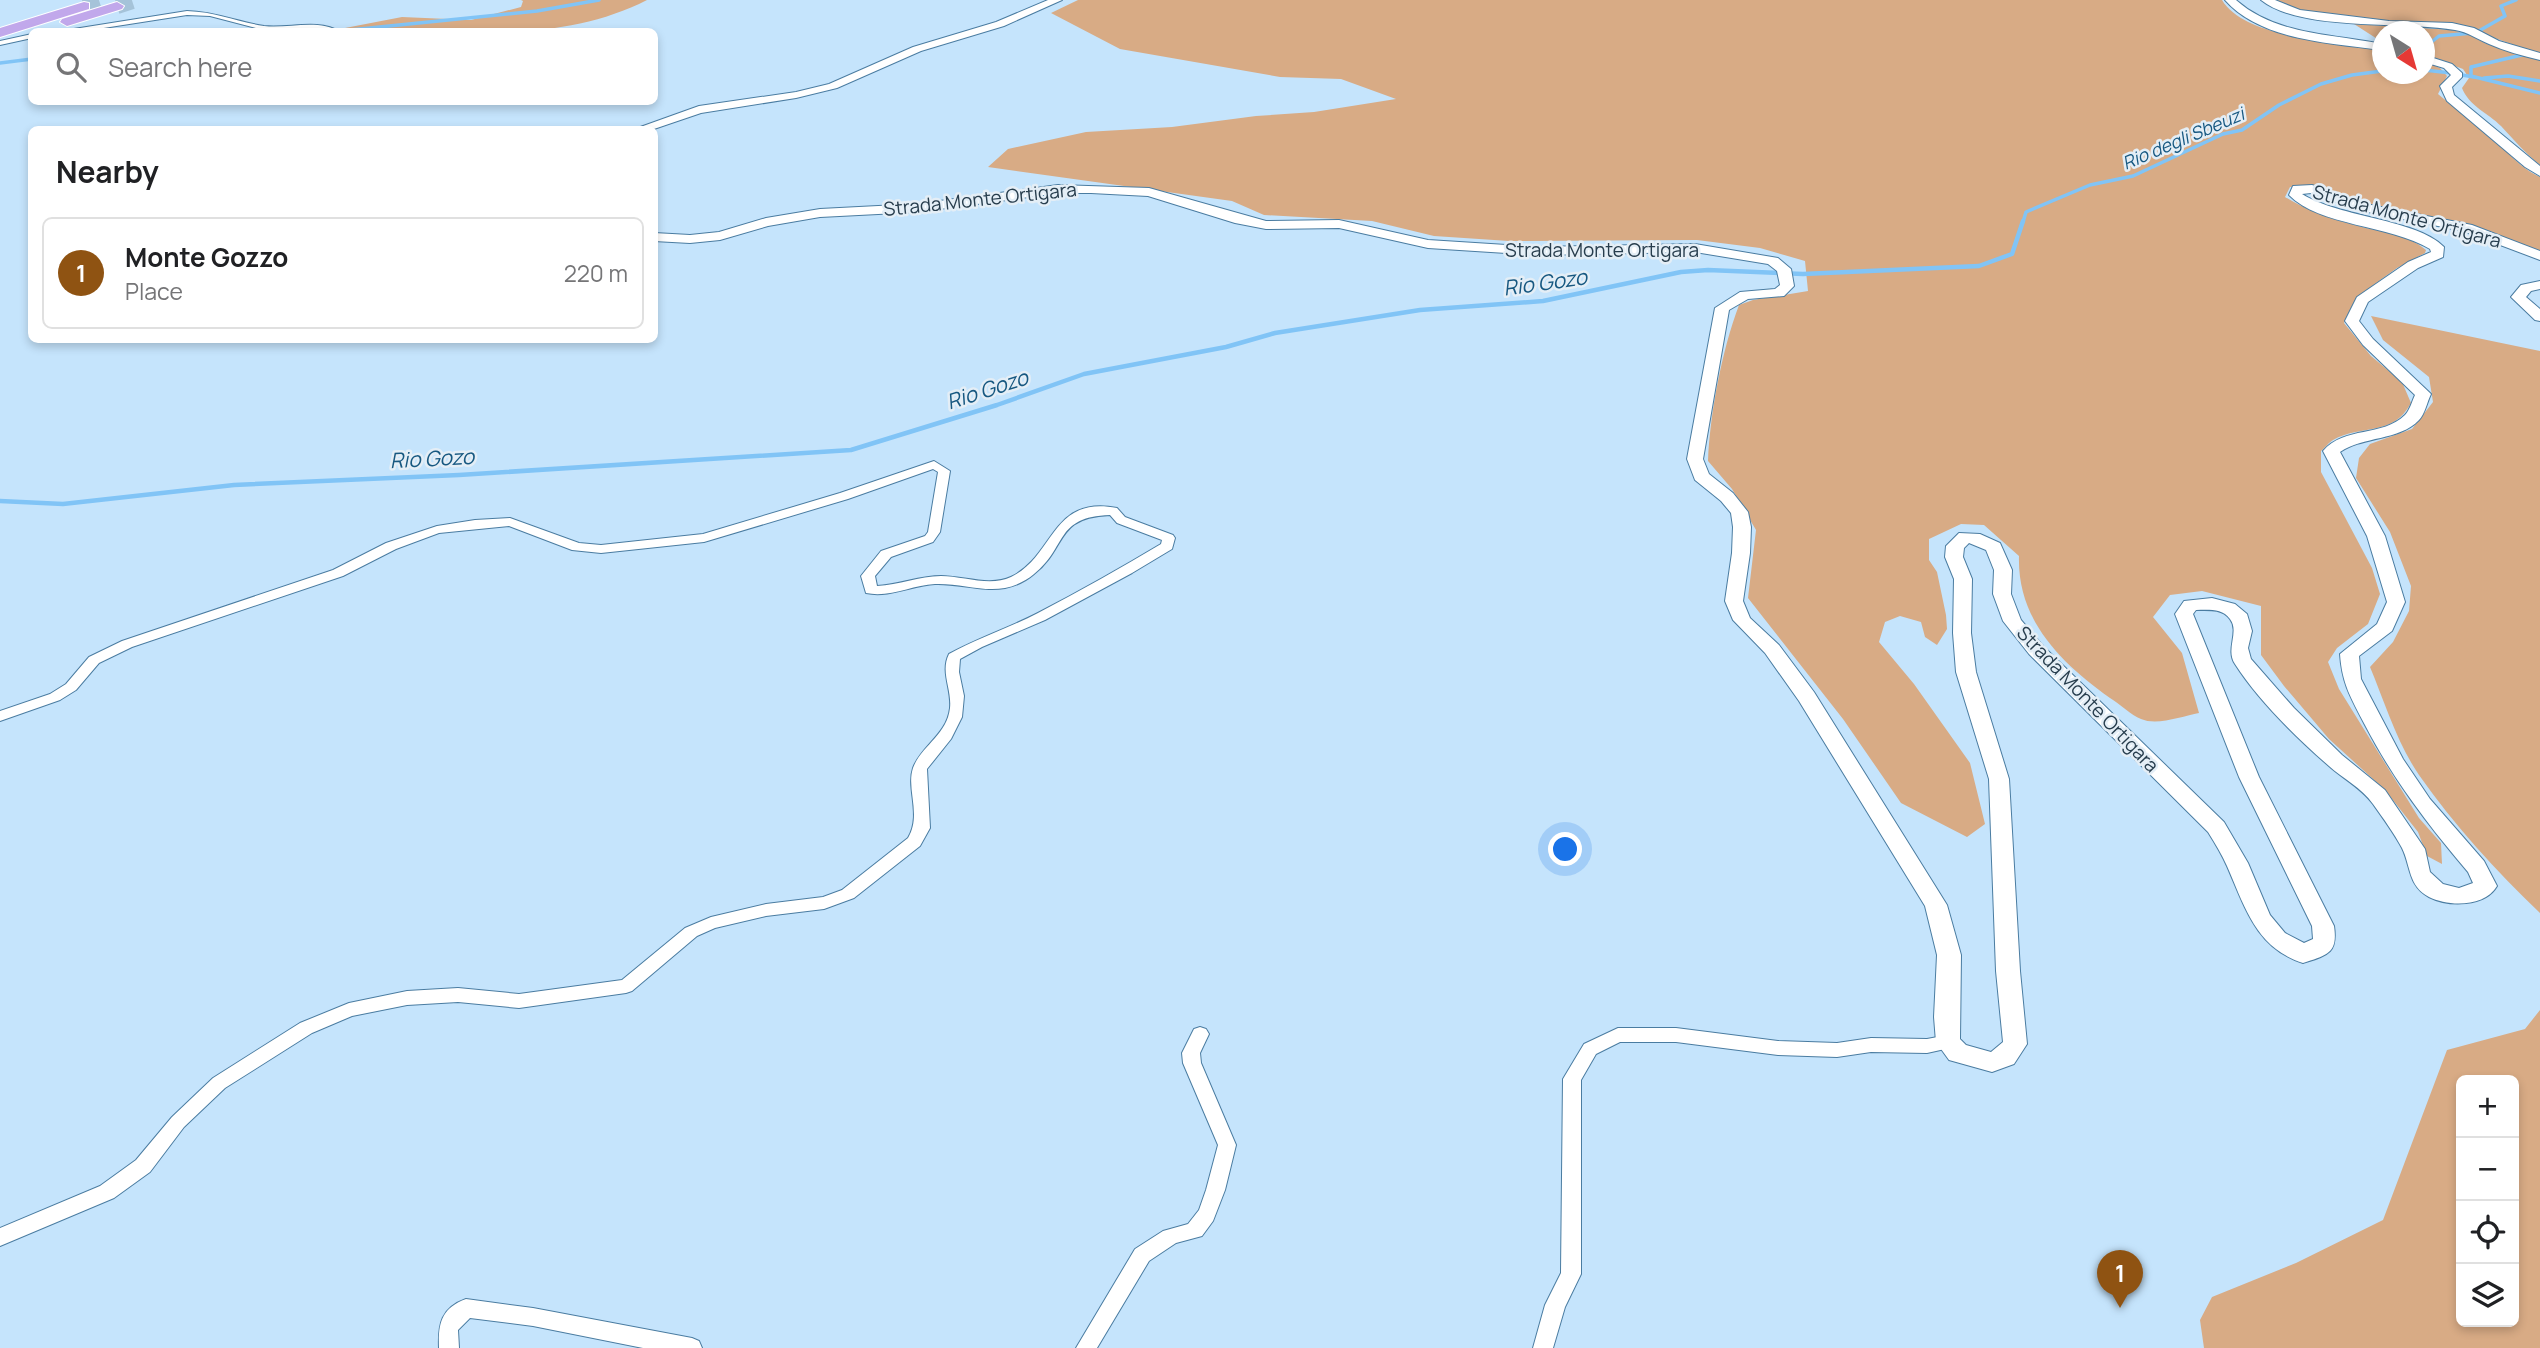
<!DOCTYPE html>
<meta charset="utf-8">
<style>
:root{--surface:#fff;--page:#f6f6f6;--text:#202124;--muted:#757577;--line:#e0e0e0;--accent:#8f5312}
body{margin:0;font-family:Manrope,sans-serif;background:var(--page);color:var(--text)}
.controls{position:absolute;right:21px;bottom:21px;display:grid;overflow:hidden;border-radius:10px;box-shadow:0 4px 10px #0003}
.controls button{width:63px;height:63px;display:grid;place-items:center;padding:0;border:0;border-bottom:2px solid var(--line);background:var(--surface);color:var(--text);font:35px sans-serif}
.compass{position:absolute;left:2372px;top:21px;width:63px;height:63px;border-radius:50%;background:var(--surface);box-shadow:0 4px 10px #0003;rotate:143deg}
.you{position:absolute;left:1566px;top:850px;width:24px;height:24px;margin:-18px;border:5px solid #fff;border-radius:50%;background:#1a73e8;box-shadow:0 0 0 10px #1a73e833}
.badge{display:grid;place-items:center;width:46px;height:46px;border-radius:50%;background:var(--accent);color:#fff;font-size:23px;font-weight:700}
.pin{position:absolute;translate:-50% -58px;filter:drop-shadow(0 2px 4px #0008)}
.pin::after{content:'';position:absolute;top:37px;width:24px;height:21px;background:inherit;clip-path:polygon(0 0,100% 0,50% 100%)}
.list{margin:0;padding:0;list-style:none}
h2{display:flex;justify-content:space-between;align-items:center;height:91px;margin:0;padding:0 28px;font-size:30px}
h2 small{font-size:23px;font-weight:400;color:var(--muted)}
.list li{display:grid;grid-template-columns:46px 1fr auto;gap:21px;align-items:center;box-sizing:border-box;height:112px;margin:0 14px 14px;padding:0 14px;border:2px solid var(--line);border-radius:10px}
.list b{display:block;font-size:26px;white-space:nowrap}
.list p{margin:0;font-size:23px;white-space:nowrap;color:var(--muted)}
.list em{font-size:23px;font-style:normal;color:var(--muted)}
.icon{flex:none;width:38px;height:38px;fill:none;stroke:currentColor;stroke-width:2;stroke-linecap:round;stroke-linejoin:round}
.map{position:relative;flex:none;width:2540px;height:1348px;overflow:hidden}
.search{position:absolute;background:var(--surface);box-shadow:0 4px 10px #0003;left:28px;top:28px;width:630px;height:77px;display:flex;align-items:center;gap:18px;box-sizing:border-box;padding:0 24px;border-radius:10px;color:var(--muted);font-size:26px}
.panel{position:absolute;background:var(--surface);box-shadow:0 4px 10px #0003;left:28px;top:126px;width:630px;height:217px;border-radius:10px}
.map>svg:first-child{display:block}
.green{fill:#d8ab85;fill-rule:evenodd}
.lines{fill:none;stroke-linecap:round;stroke-linejoin:round}
.stream-far1{stroke:#81c4f6;stroke-width:3.5}
.stream{stroke:#81c4f6;stroke-width:4.5}
.motorway-tunnel{stroke:#a5c3d9;stroke-width:16;stroke-dasharray:16 8;stroke-linecap:butt}
.minor-casing{stroke:#4a7ca1;stroke-width:2}
.secondary-casing{stroke:#4a7ca1;stroke-width:2}
.motorway-casing{stroke:#fff;stroke-width:2}
.minor{fill:#fff;fill-rule:evenodd}
.secondary{fill:#fff;fill-rule:evenodd}
.motorway{fill:#c1a8eb;fill-rule:evenodd}
.labels{text-anchor:middle;dominant-baseline:central;stroke-width:5;stroke-linejoin:round;paint-order:stroke}
.far-water-label{font-size:18px;font-style:italic;fill:#175881;stroke:#e4eef6}
.street-label{font-size:19px;fill:#273d4d;stroke:#e4eef6}
.water-label{font-size:21px;font-style:italic;fill:#175881;stroke:#e4eef6}
</style>
<div class="map">
<svg width="2540" height="1348" viewBox="0 0 2540 1348">
<rect width="100%" height="100%" fill="#c5e4fc"/>
<!-- green -->
<g class="green">
<path d="M521 0H647C560 45 447 32 353 32L345 28 402 17 471 20 521 7 523 1Z"/>
<path d="M1078 0H2222C2246 40 2339 40 2382 51V74H2424L2425 62 2440 68 2447 76 2438 94C2452 107 2469 114 2482 127 2501 144 2516 166 2540 177V253L2462 222 2376 208 2307 186 2290 187 2285 197C2306 210 2330 219 2355 225 2379 232 2406 233 2426 250L2425 253 2397 268 2358 296 2344 323 2371 356 2402 382 2411 403C2393 437 2361 424 2333 440 2329 442 2325 448 2321 451V472L2372 568 2380 594 2368 624 2337 648 2328 662 2339 689 2419 818 2441 843 2442 864 2427 856 2418 832 2385 790 2329 739 2284 686 2261 655V606L2202 591 2170 595 2153 617 2182 653 2199 713C2183 716 2157 726 2141 719 2131 715 2120 704 2110 698 2061 663 2017 620 2019 556L1984 525 1961 524 1929 539V560L1937 572 1946 615 1947 629 1937 645 1925 637 1921 622 1900 616 1885 622 1879 642 1914 684 1970 763 1985 824 1967 837 1901 803 1843 719 1748 598 1756 530 1732 489 1708 461C1710 413 1722 350 1739 305L1753 300 1808 291 1805 261 1760 248 1697 240 1509 241 1434 236 1372 221 1264 215 1232 201 988 167 1008 149 1086 132 1172 127 1256 116 1314 112 1396 99 1341 79 1280 77 1120 49 1051 13Z"/>
<path d="M2273 0H2540V54L2463 27 2430 22 2396 23 2303 11Z"/>
<path d="M2354 24 2453 30 2472 36 2487 44 2540 60V165C2525 153 2514 140 2501 126 2488 113 2469 106 2462 88L2469 78 2463 69 2425 55 2424 32H2382V42Z"/>
<path d="M2371 316 2540 351V913C2496 871 2454 825 2419 775 2397 743 2385 703 2370 667L2393 642 2409 611 2411 586 2390 532 2356 478 2359 458 2370 444 2412 429 2433 402 2429 377 2383 340Z"/>
<path d="M2540 1010V1348H2204L2200 1320 2212 1297 2296 1263 2383 1220 2447 1050 2525 1029ZM2514 1080V1322H2461V1080Z"/>
</g>
<g class="lines">
<!-- stream-far1 -->
<g class="stream-far1">
<path d="M330 32 537 11 599 0"/>
<path d="M2477 32 2505 16 2501 6 2516 0"/>
<path d="M2424 48 2439 36 2473 33"/>
<path d="M2526 54 2471 67V76L2540 93"/>
<path d="M0 63 32 59"/>
<path d="M2424 70 2451 73"/>
<path d="M2462 75 2474 77"/>
<path d="M2484 78 2508 76 2540 81"/>
<path d="M2023 222 2026 212 2090 185 2133 176 2223 134 2242 130 2279 105 2321 84 2352 75 2382 71"/>
</g>
<!-- stream -->
<path class="stream" d="M0 501 63 504 234 485 459 475 851 450 997 405 1084 374 1226 347 1275 333 1420 310 1543 301 1681 272 1708 270 1803 274 1979 266 2012 254 2023 221"/>
<!-- motorway-tunnel -->
<g class="motorway-tunnel">
<path d="M84 6 102 0"/>
<path d="M117 6 136 0"/>
</g>
<defs>
<g id="minor">
<path d="M187 11C217 12 237 22 264 26 289 29 317 18 341 32L323 29 264 30 210 16 187 15 78 32H55Z"/>
<path d="M32 34V38L0 45V41Z"/>
<path d="M934 461 950 471 940 532 933 542 891 557 875 576 877 586C899 585 919 576 941 576 963 576 990 587 1011 577 1055 556 1051 495 1117 508L1125 517 1173 535 1175 538 1172 549 1132 573 1045 620 982 647 960 659 959 672 964 696 962 717 951 739 927 769 930 828 920 846 854 898 824 909 766 916 715 928 697 936 632 991 626 993 519 1008 458 1002 407 1005 352 1016 312 1033 225 1088 184 1127 150 1172 114 1198 0 1246V1228L100 1186 136 1160 172 1117 213 1078 300 1023 349 1003 407 991 458 988 519 994 622 980 685 928 711 917 766 904 823 897 842 890 908 838C922 815 906 789 913 768 921 746 947 735 950 708 952 689 940 672 949 654 978 638 1009 628 1038 613 1080 591 1121 568 1161 544L1162 540 1117 523 1110 515C1054 517 1068 547 1034 574 1026 581 1015 586 1005 588 982 592 959 583 935 584 912 585 890 598 866 593L861 576 881 551 925 536 928 532 938 472 933 469 848 499 704 542 601 553 572 550 509 526 439 533 396 549 343 576 132 647 99 663 76 690 60 700 0 721V711L50 694 66 684 89 657 122 641 333 570 386 543 437 526 475 520 510 518 579 543 601 545 703 534 840 493Z"/>
<path d="M1200 1027 1206 1029 1209 1034 1200 1053 1201 1063 1236 1145 1225 1190 1213 1221 1202 1236 1176 1243 1149 1261 1097 1348H1076L1135 1249 1163 1231 1188 1224 1199 1210 1206 1190 1218 1145 1183 1063 1182 1053 1194 1029Z"/>
<path d="M1618 1028H1676L1778 1041 1837 1043 1871 1038 1927 1039 1948 1035 1954 1037 1957 1042 1954 1047 1927 1053 1871 1052 1837 1057 1778 1055 1676 1042H1620L1596 1054 1581 1080V1274L1565 1307 1553 1348H1533L1545 1305 1561 1273 1563 1079 1584 1044Z"/>
<path d="M466 1299 533 1308 692 1338 699 1341 702 1348H643L533 1326 470 1318 458 1330 459 1348H439C438 1324 441 1308 466 1299Z"/>
</g>
<g id="secondary">
<path d="M1048 0H1062L1004 26 921 51 837 88 796 98 701 113 651 130H632L699 106 796 92 829 84 913 47 996 22Z"/>
<path d="M2225 0H2236C2275 35 2333 34 2382 44V50C2332 43 2261 41 2225 0Z"/>
<path d="M2261 0H2275L2300 10 2389 21 2452 23 2474 28 2499 41 2540 53V60C2523 56 2505 51 2489 44 2477 39 2468 32 2455 30 2404 21 2301 32 2261 0Z"/>
<path d="M2424 55 2452 64 2462 73V77L2452 87 2454 95 2540 166V176L2525 167 2447 101 2440 86 2451 75 2444 68 2424 62Z"/>
<path d="M1058 185 1149 188 1266 221 1339 220 1428 240 1536 247 1695 244 1778 258 1791 269 1794 286 1784 296 1748 299 1729 310 1703 459 1709 474 1733 493 1748 512 1751 527 1750 553 1743 601 1750 618 1779 645 1814 692 1947 905 1961 955 1960 1039 1966 1045 1991 1052 2003 1042 1996 971 1989 779 1956 672 1953 633 1954 579 1945 557 1946 546 1959 533 1980 534 2000 543 2012 570 2011 594 2021 620 2043 646 2224 822 2248 863 2270 915 2285 933 2304 943 2313 939 2312 926 2239 777 2175 614 2184 601 2212 598 2235 604 2247 614 2252 631 2248 648 2251 659 2294 708 2342 755 2385 790 2425 849 2430 872 2443 884 2459 888 2473 883 2468 872C2428 825 2393 779 2365 725 2351 698 2342 684 2340 654L2377 624 2387 602 2367 536 2323 451C2344 426 2383 437 2405 415 2410 410 2412 401 2415 395L2363 345 2345 321 2357 297 2408 262 2431 252 2430 249C2390 225 2319 226 2289 195L2293 186 2312 185 2366 204 2472 225 2540 251V260L2463 231 2358 210 2311 193 2302 194C2341 218 2417 219 2444 247L2443 257 2418 268 2368 302 2359 321 2373 339 2431 394C2427 402 2425 414 2419 420 2399 441 2363 436 2340 452L2385 536 2405 602 2392 631 2359 656 2361 679 2403 759 2430 799 2484 861 2497 886C2485 907 2449 907 2429 897 2408 886 2411 866 2402 848 2394 833 2383 818 2373 804 2362 788 2342 778 2329 766 2297 738 2258 700 2235 664 2225 649 2240 632 2230 619 2222 608 2208 610 2196 610L2193 614 2259 777 2334 926C2338 953 2328 955 2303 963 2256 948 2245 907 2227 866 2222 855 2215 843 2208 832L2029 654 2003 621 1993 594 1994 570 1986 550 1969 543 1964 548 1963 557 1972 579 1971 633 1976 672 2009 779 2020 971 2027 1044 2014 1064 1992 1072 1949 1060 1936 1042 1934 1017 1937 955 1925 906 1799 701 1765 653 1733 620 1725 601 1732 553 1733 527 1731 513 1721 501 1695 480 1687 459 1715 308 1740 292 1775 289 1780 285 1777 271 1768 264 1695 252 1536 255 1428 248 1339 228 1266 229 1235 223 1148 196 1091 193H1058L917 212 820 217 768 226 720 240 690 243 654 241V233L690 235 719 232 766 218 820 209 917 204Z"/>
<path d="M2540 281V289L2531 291 2526 297 2540 309V321L2535 320 2511 297 2521 285Z"/>
</g>
<g id="motorway">
<path d="M84 2 89 3V9L0 37V28Z"/>
<path d="M117 2 124 6 122 9 67 26 60 22 62 19Z"/>
</g>
</defs>
<!-- minor casing -->
<use href="#minor" class="minor-casing"/>
<!-- secondary casing -->
<use href="#secondary" class="secondary-casing"/>
<!-- motorway casing -->
<use href="#motorway" class="motorway-casing"/>
<!-- minor -->
<use href="#minor" class="minor"/>
<!-- secondary -->
<use href="#secondary" class="secondary"/>
<!-- motorway -->
<use href="#motorway" class="motorway"/>
</g>
<g class="labels">
<!-- far-water labels -->
<g class="far-water-label">
<text transform="translate(2183 138) rotate(-23)">Rio degli Sbeuzi</text>
</g>
<!-- street labels -->
<g class="street-label">
<text transform="translate(980 199) rotate(-6)">Strada Monte Ortigara</text>
<text transform="translate(2407 216) rotate(15)">Strada Monte Ortigara</text>
<text x="1602" y="250">Strada Monte Ortigara</text>
<text transform="translate(2088 699) rotate(46)">Strada Monte Ortigara</text>
</g>
<!-- water labels -->
<g class="water-label">
<text transform="translate(1545 282) rotate(-8)">Rio Gozo</text>
<text transform="translate(987 389) rotate(-18)">Rio Gozo</text>
<text transform="translate(432 458) rotate(-3)">Rio Gozo</text>
</g>
</g>
</svg>
<div class="controls">
<button>+</button>
<button>−</button>
<button><svg class="icon" aria-label="locate" viewBox="0 0 24 24"><circle cx="12" cy="12" r="6"/><path d="M12 2v4M12 18v4M2 12h4M18 12h4"/></svg></button>
<button><svg class="icon" aria-label="layers" viewBox="0 0 24 24"><path d="M12 4l9 5-9 5-9-5zM3 14l9 5 9-5"/></svg></button>
</div>
<svg class="compass" viewBox="-18 -18 36 36"><path d="M0-13l5 13h-10z" fill="#e53935"/><path d="M0 13l5-13h-10z" fill="#757577"/></svg>
<div class="you"></div>
<div class="pin badge" style="left:2120px;top:1308px">1</div>
<div class="search"><svg class="icon" aria-label="search" viewBox="0 0 24 24"><circle cx="10" cy="10" r="6"/><path d="M15 15l6 6"/></svg>Search here</div>
<section class="panel">
<h2>Nearby<small></small></h2>
<ul class="list">
<li><span class="badge">1</span><div><b>Monte Gozzo</b><p>Place</p></div><em>220 m</em></li>
</ul>
</section>
</div>
